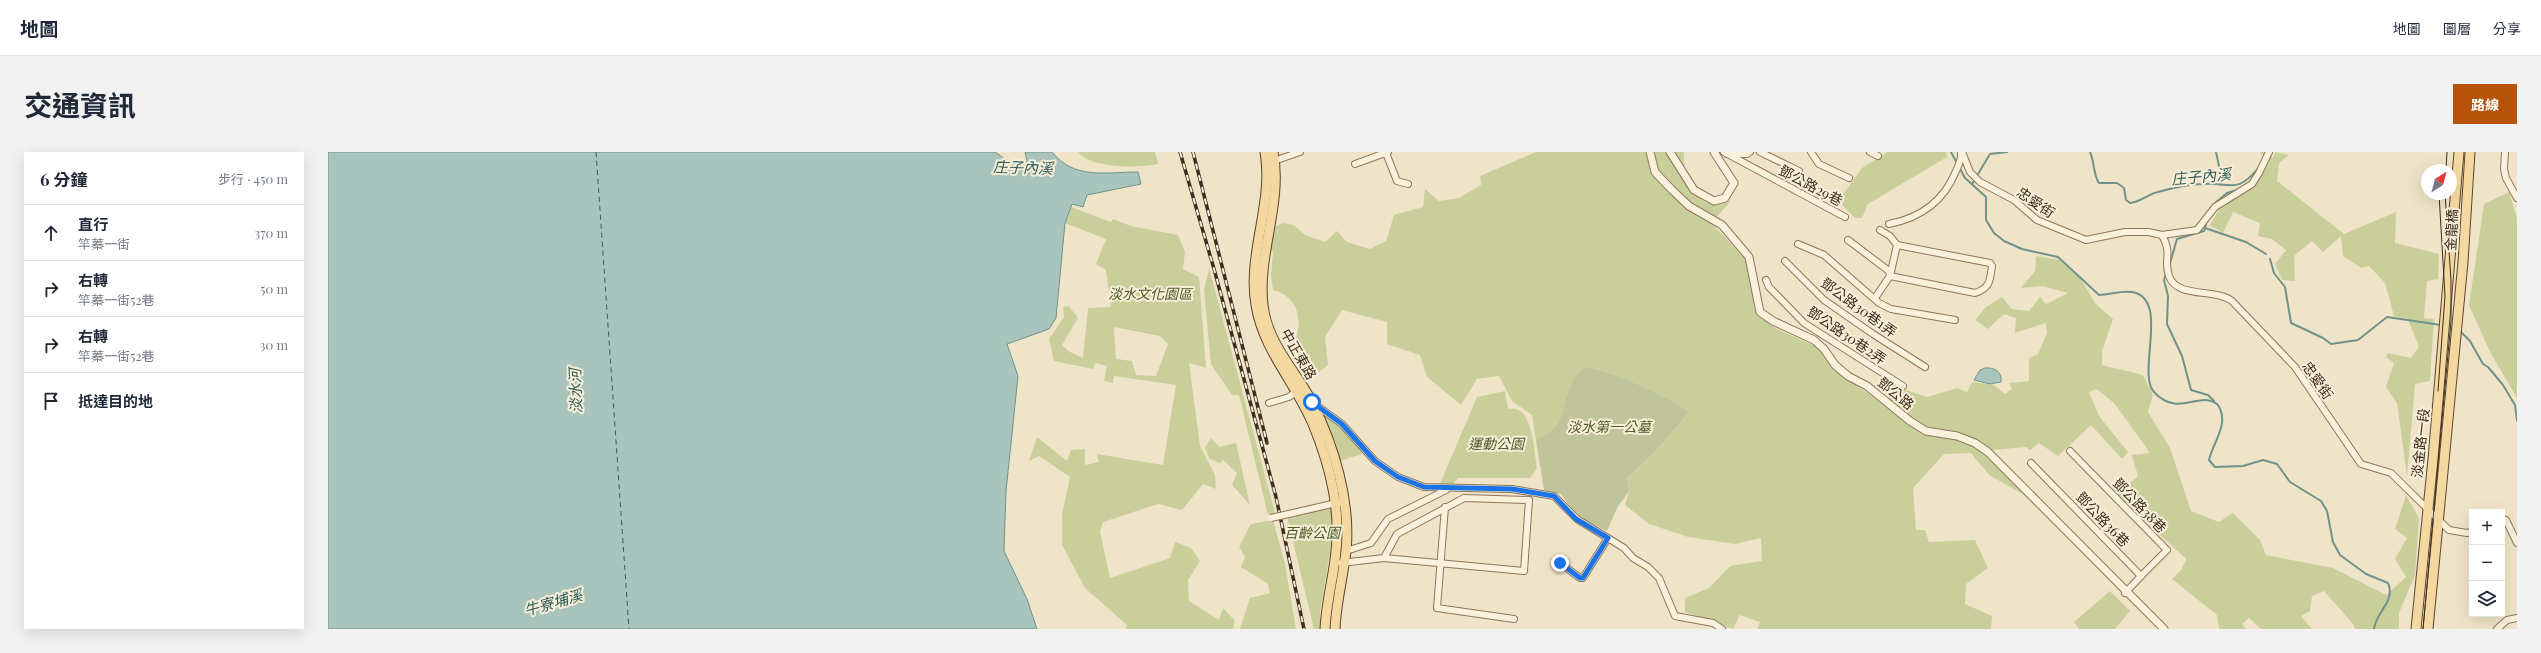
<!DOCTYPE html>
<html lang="zh-TW">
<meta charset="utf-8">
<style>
:root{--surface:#fff;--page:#f2f2f3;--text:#1f2937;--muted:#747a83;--line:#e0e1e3;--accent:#b45309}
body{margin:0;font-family:"Playfair Display","Noto Sans TC",serif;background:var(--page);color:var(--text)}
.controls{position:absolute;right:12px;bottom:12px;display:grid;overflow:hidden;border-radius:0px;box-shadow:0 4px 16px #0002}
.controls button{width:36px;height:36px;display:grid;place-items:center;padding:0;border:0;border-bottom:1px solid var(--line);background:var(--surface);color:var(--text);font:20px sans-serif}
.compass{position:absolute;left:2093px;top:12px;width:36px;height:36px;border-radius:50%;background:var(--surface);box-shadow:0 4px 16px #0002;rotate:36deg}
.stop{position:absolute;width:12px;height:12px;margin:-9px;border:3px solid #1a73e8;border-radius:50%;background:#fff}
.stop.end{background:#1a73e8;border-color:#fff;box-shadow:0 1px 4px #0008}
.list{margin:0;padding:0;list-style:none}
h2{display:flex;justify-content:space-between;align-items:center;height:52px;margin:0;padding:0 16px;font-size:17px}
h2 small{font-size:13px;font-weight:400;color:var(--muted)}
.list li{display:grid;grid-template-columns:26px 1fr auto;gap:12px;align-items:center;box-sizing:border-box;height:56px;padding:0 16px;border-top:1px solid var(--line)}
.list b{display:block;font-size:15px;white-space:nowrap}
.list p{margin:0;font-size:13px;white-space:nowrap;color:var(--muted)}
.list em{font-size:13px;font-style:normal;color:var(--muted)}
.icon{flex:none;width:22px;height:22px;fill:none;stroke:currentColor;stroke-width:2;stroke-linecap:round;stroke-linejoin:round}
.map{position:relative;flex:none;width:2189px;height:477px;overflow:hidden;border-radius:0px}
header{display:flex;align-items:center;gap:24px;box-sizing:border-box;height:56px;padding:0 20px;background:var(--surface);border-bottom:1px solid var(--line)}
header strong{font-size:19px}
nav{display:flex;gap:22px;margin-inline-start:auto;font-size:14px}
.intro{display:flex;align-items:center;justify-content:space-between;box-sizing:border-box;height:96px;padding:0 24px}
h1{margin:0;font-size:28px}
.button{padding:10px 18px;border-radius:0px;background:var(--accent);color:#fff;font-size:14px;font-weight:700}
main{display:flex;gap:24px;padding:0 24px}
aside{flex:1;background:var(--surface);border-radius:0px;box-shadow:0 4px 16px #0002}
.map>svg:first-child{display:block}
.green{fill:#c9cf9b;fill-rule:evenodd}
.cemetery{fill:#bfc49a}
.water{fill:#a9c4bc;stroke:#6f938a}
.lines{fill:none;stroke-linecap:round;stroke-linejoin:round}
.stream{stroke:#6f938a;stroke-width:2}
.ferry{stroke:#2f5d5a;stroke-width:1;stroke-dasharray:5 4;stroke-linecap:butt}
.minor-casing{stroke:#8d765c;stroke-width:8}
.tertiary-casing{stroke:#8d765c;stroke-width:9}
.primary-casing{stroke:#5b4430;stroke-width:11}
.minor{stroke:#faf1dc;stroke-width:6}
.tertiary{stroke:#faf1dc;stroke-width:7}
.primary{stroke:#f3d9a0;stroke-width:9}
.tram{stroke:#3d2e20;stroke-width:1}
.rail-casing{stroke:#3d2e20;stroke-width:3.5}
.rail{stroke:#f7eed8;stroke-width:2;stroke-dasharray:6;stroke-linecap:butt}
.minor-bridge-casing{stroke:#8d765c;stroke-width:8;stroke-linecap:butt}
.minor-bridge{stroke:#faf1dc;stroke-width:6}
.route{stroke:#1a73e8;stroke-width:5}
.labels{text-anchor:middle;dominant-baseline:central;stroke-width:4;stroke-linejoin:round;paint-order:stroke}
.street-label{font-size:14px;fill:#3d2e20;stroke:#f7eed8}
.park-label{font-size:14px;font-style:italic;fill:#4d5a26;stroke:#f7eed8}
.water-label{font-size:15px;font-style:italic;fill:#2f5d5a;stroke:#f7eed8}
</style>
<header>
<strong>地圖</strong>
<nav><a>地圖</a><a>圖層</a><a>分享</a></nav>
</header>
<div class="intro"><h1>交通資訊</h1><a class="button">路線</a></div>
<main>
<aside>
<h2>6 分鐘<small>步行 · 450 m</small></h2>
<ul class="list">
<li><svg class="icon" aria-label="ahead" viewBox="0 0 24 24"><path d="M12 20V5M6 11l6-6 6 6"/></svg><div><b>直行</b><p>竿蓁一街</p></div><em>370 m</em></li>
<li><svg class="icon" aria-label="right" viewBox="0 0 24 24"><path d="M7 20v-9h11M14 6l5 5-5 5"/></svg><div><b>右轉</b><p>竿蓁一街52巷</p></div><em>50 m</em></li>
<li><svg class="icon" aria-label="right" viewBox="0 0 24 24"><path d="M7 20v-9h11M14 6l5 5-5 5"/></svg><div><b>右轉</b><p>竿蓁一街52巷</p></div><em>30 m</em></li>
<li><svg class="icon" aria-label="arrive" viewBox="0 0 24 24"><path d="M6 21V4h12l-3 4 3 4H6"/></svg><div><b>抵達目的地</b></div></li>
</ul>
</aside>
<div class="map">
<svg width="2189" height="477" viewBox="0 0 2189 477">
<rect width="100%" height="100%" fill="#f0e4c8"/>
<!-- green -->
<g class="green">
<path d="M750 0H827L830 12C810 16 764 17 750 0Z"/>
<path d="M1208 0H1356C1354 16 1364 51 1384 52 1390 53 1398 50 1403 49L1383 71 1418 107 1428 163 1449 177 1489 195 1506 217 1553 251 1575 237 1599 245 1629 236 1639 240 1644 230 1666 233 1677 242 1684 237 1681 231 1701 229V206L1710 202 1719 181 1718 171 1687 181 1688 166 1676 162 1660 177 1647 168 1658 155 1674 145 1684 157 1701 159 1712 145 1718 152 1740 141 1715 134 1693 136 1707 119 1708 104 1731 108 1753 127 1767 151 1785 167 1774 199V213L1815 223 1825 243 1820 260 1842 296 1863 359 1891 370 1905 361 1932 388 1938 403 2005 416 2058 443 2078 425 2067 407 2079 386 2067 377 2078 343 2091 366 2087 423 2071 461V477H2027L2025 472 1996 439 1984 444 1982 459 1973 464 1984 477H1933L1921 466 1914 472 1918 477H1891L1889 463 1844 427 1854 417 1858 407 1789 343 1810 324 1804 303 1822 301 1787 252 1769 237 1761 240 1771 264 1800 300 1794 307 1763 273 1730 304 1711 291 1702 298 1698 295 1665 298 1658 305 1707 349 1661 323 1643 301 1616 302 1585 336 1588 378H1597L1601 390 1647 388 1660 416 1638 432 1637 452 1664 464 1663 477H1429L1432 470 1412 463 1405 477 1357 460V446L1381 436 1402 414 1434 409 1433 386 1407 392 1360 385 1321 372 1297 353 1301 339 1299 326 1328 299 1361 260 1259 215C1237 225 1240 253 1230 271 1226 278 1214 284 1208 289L1204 263 1184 249 1171 224 1149 227 1133 253 1099 225 1092 203 1059 192V170L1014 158 997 185 1000 213 983 226 981 207 969 198 966 191C976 169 970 144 945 138L943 123 945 99 938 100 942 78 954 71 966 73 977 83 997 90 1009 79 1019 90 1042 97 1058 89 1066 63 1095 55 1097 37 1111 49 1131 46 1153 33 1152 24Z"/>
<path d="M1560 0H1618L1619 5 1540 52 1534 66H1527L1510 49 1534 16Z"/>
<path d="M1932 0H1940L1945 6 1947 0 1961 3 1951 11 1949 29 2016 82 2068 60 2067 91 2111 102 2110 127 2099 129 2096 166 2106 167 2102 229 2087 232 2079 325 2069 251 2058 235 2066 211 2058 205 2060 201 2083 206 2091 195 2080 167 2066 164 2057 131 2041 114 2033 116 2015 104 2013 84 1995 100 1984 89 1966 104 1967 129 1954 128 1947 112 1958 98 1944 87 1930 84 1932 71 1905 60 1895 81 1882 73 1894 53 1918 40 1931 27 1941 10Z"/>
<path d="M2181 40 2189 66V246L2162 200 2141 153 2156 52Z"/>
<path d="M743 55 783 70 785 67 803 74 850 83 857 100 855 117 871 125 878 216 861 211 872 294 887 323 888 337 875 332 854 358 830 352 775 370 772 380 782 426 842 406 847 390 863 396 872 409 860 428 861 449 891 468 895 456 907 469 905 477H798L799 473 757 436 734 393V362L742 325 711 304 701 309 709 285 739 309 743 298 757 297V313L771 310 769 302 835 313 848 233 786 224 785 231 776 229 779 214 767 211 765 217 726 209 721 187 736 165 735 155 741 154 750 166 734 193 742 200 755 206 760 156 783 155 778 118 768 112 778 87 737 71ZM786 175 832 184 840 192 828 224 808 223 804 209 788 207Z"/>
<path d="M881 116 947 361 940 363 911 243H904L883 212 876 138Z"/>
<path d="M1177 239 1180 257C1205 251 1206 299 1209 316L1202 326H1130L1124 333 1111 334 1149 245Z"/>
<path d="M994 261C1006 269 1032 287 1034 302L1012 309Z"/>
<path d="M883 286 891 295 908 291 922 353 904 333 909 321 895 308 891 311 881 306 877 296Z"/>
<path d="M1003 353 1005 383 992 460V477H986L959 364Z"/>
<path d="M945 368 957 412 968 477H912L922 446 942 441 940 432 913 415 917 405 911 395 923 372Z"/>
<path d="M1782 439 1802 459 1787 477H1751L1746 470Z"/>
</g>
<!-- cemetery -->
<path class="cemetery" d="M1259 215C1296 225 1328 239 1361 260L1328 299 1299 326 1301 339 1289 356 1279 379C1258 369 1245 361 1233 342L1216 338 1208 289C1214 284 1226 278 1230 271 1240 253 1237 225 1259 215Z"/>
<!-- water -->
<g class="water">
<path d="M0 0H667L687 14 699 9 697 0H724C746 28 778 20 810 20L813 32 759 43 755 55 744 52 737 71 728 166 721 177 679 192 690 224 678 339 676 399 699 447 709 477H0Z"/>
<path d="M1657 216C1666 215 1675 220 1673 230L1662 232 1646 228 1652 218Z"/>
</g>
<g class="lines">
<!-- stream -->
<g class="stream">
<path d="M1623 0 1637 26 1658 45V68L1666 81 1676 89 1694 97 1730 105 1771 143C1783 143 1796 137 1808 141 1840 152 1809 222 1826 240 1851 267 1872 237 1890 253 1902 272 1885 290 1881 308L1887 315 1915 314 1935 308 1949 312 1962 330 1993 349 1999 359 2005 390 2012 403 2038 422 2060 431C2068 449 2048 460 2046 477"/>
<path d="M1762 0C1767 11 1765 23 1771 31H1789L1796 36 1798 48 1802 51C1815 49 1820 42 1830 40 1844 36 1862 32 1876 32 1903 30 1909 43 1931 15"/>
<path d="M1888 0 1894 28 1892 33"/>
<path d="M1644 32 1662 2 1679 0"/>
<path d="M1886 52 1899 41 1909 38"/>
<path d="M1877 76 1918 90 1938 102"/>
<path d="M1942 107 1946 121 1957 135 1963 171 1995 186 2003 192 2030 188 2059 165 2113 173"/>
<path d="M1841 115 1849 87 1876 79 1878 72"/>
<path d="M1838 121 1836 128 1840 144 1839 172 1854 204 1863 238 1880 243 1886 249"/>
<path d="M2132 179 2142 189 2155 212 2160 215 2175 233 2187 253 2189 269"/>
</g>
<!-- ferry -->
<path class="ferry" d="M268 0 301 477"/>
<defs>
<g id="minor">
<path d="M1396 0 1517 65"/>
<path d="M1432 0 1471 19"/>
<path d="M1483 0 1491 12 1521 26"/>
<path d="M1542 0 1550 4"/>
<path d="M1634 0 1642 20 1652 30 1686 48 1709 68 1758 88 1797 80H1820L1834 83 1869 78 1887 55 1924 32 1931 21 1941 0"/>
<path d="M2177 0 2176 17 2178 26 2189 46"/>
<path d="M1058 1 1069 29 1080 32"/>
<path d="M1399 2H1419L1422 0"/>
<path d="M943 10 972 0"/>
<path d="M1027 12 1060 0"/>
<path d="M1561 72C1592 66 1616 49 1628 19 1630 14 1634 7 1633 1"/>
<path d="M1552 78 1562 84 1569 93"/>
<path d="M1834 83C1845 103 1835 107 1841 124 1849 147 1887 136 1904 149L1967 215 2033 312 2063 321 2121 378 2139 381 2144 380"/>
<path d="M1520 88 1561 119 1562 124 1647 141C1662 136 1662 129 1664 114L1662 111 1569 93"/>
<path d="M1470 92 1496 103 1551 151 1563 157 1627 168"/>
<path d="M1457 109 1496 148 1545 182 1597 215"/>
<path d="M1438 128 1441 135 1476 171 1575 234"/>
<path d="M1547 146 1562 124 1569 93"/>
<path d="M941 251 961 245 969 239"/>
<path d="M985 251 1014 272 1047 309 1070 325 1096 335 1184 337 1226 344 1249 367 1296 396 1305 406 1320 415 1331 426 1347 464 1385 471 1394 477"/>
<path d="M1742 299 1839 398 1813 424"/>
<path d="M1703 311 1813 424 1797 441"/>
<path d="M1117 355 1109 456 1186 467"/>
<path d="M965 361 1017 349"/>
<path d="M2174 367 2178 368 2189 391"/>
<path d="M1018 399 1043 391 1060 367 1118 338"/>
<path d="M1013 411 1056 406 1196 419 1201 348 1136 346 1069 382 1056 406"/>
<path d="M1232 411 1252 426H1255L1280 386"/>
<path d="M2169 477 2179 468 2189 466"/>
</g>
<g id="tertiary">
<path d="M1322 0 1327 20 1343 37 1361 54 1394 73 1421 105 1432 160 1445 169 1486 188 1496 197 1507 213 1520 224 1539 234 1582 269 1598 279 1629 284 1647 291 1660 300 1836 477"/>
<path d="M1342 0 1366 38 1386 49 1397 46 1406 31 1386 0"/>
</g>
<g id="primary">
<path d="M937 0C946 51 919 102 928 153 935 198 968 231 985 272 1003 316 1014 361 1007 408 1004 431 998 453 997 477"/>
<path d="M945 0C955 51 929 102 935 153 939 191 967 218 984 250 1006 294 1023 350 1018 399 1015 425 1008 451 1007 477"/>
<path d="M2088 477 2105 307 2131 0"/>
<path d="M2100 477 2135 110 2142 0"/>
</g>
</defs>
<!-- minor casing -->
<use href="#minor" class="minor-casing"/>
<!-- tertiary casing -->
<use href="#tertiary" class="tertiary-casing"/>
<!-- primary casing -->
<use href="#primary" class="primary-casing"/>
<!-- minor -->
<use href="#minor" class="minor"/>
<!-- tertiary -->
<use href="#tertiary" class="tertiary"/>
<!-- primary -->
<use href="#primary" class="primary"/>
<!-- tram -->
<g class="tram">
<path d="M2118 18 2119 0"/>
<path d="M2110 239 2117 144 2111 42"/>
<path d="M2095 477 2123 169V128L2117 42"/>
</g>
<defs>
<g id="rail">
<path d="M852 0 886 117 948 345 976 477"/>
<path d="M865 0 939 291"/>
</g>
</defs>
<!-- rail casing -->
<use href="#rail" class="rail-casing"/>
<!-- rail -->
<use href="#rail" class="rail"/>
<defs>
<path id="minor-bridge" d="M943 366 965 361"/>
</defs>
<!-- minor-bridge casing -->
<use href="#minor-bridge" class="minor-bridge-casing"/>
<!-- minor-bridge -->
<use href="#minor-bridge" class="minor-bridge"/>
</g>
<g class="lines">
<!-- route -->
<path class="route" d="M984 250 1014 272 1047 309 1070 325 1096 335 1184 337 1226 344 1248 367 1280 386 1255 426H1252L1232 411"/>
</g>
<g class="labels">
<!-- street labels -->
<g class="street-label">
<text transform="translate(1483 33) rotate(28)">鄧公路29巷</text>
<text transform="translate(1708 50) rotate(34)">忠愛街</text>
<text transform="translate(2123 78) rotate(-87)">金龍橋</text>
<text transform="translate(1531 155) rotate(36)">鄧公路30巷1弄</text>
<text transform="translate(1519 183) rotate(34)">鄧公路30巷2弄</text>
<text transform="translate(971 202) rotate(60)">中正東路</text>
<text transform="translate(1990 228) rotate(55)">忠愛街</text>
<text transform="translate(1568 241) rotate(39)">鄧公路</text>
<text transform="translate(2092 291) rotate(-84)">淡金路一段</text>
<text transform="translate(1812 353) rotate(46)">鄧公路38巷</text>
<text transform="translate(1775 367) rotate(46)">鄧公路36巷</text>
</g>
<!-- park labels -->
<g class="park-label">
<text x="822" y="141">淡水文化園區</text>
<text x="1281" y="274">淡水第一公墓</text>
<text x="1168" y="291">運動公園</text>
<text x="984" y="380">百齡公園</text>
</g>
<!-- water labels -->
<g class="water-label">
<text transform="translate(695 15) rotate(2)">庄子內溪</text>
<text transform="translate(1873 24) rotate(-5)">庄子內溪</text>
<text transform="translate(247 239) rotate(-92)">淡水河</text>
<text transform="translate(225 450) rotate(-16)">牛寮埔溪</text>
</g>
</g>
</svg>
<div class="controls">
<button>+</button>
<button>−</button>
<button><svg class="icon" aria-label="layers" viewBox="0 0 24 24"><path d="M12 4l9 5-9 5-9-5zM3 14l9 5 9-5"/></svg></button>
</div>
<svg class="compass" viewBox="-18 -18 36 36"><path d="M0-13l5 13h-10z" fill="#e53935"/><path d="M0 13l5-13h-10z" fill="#747a83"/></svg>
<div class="stop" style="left:984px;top:250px"></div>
<div class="stop end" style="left:1232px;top:411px"></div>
</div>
</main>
